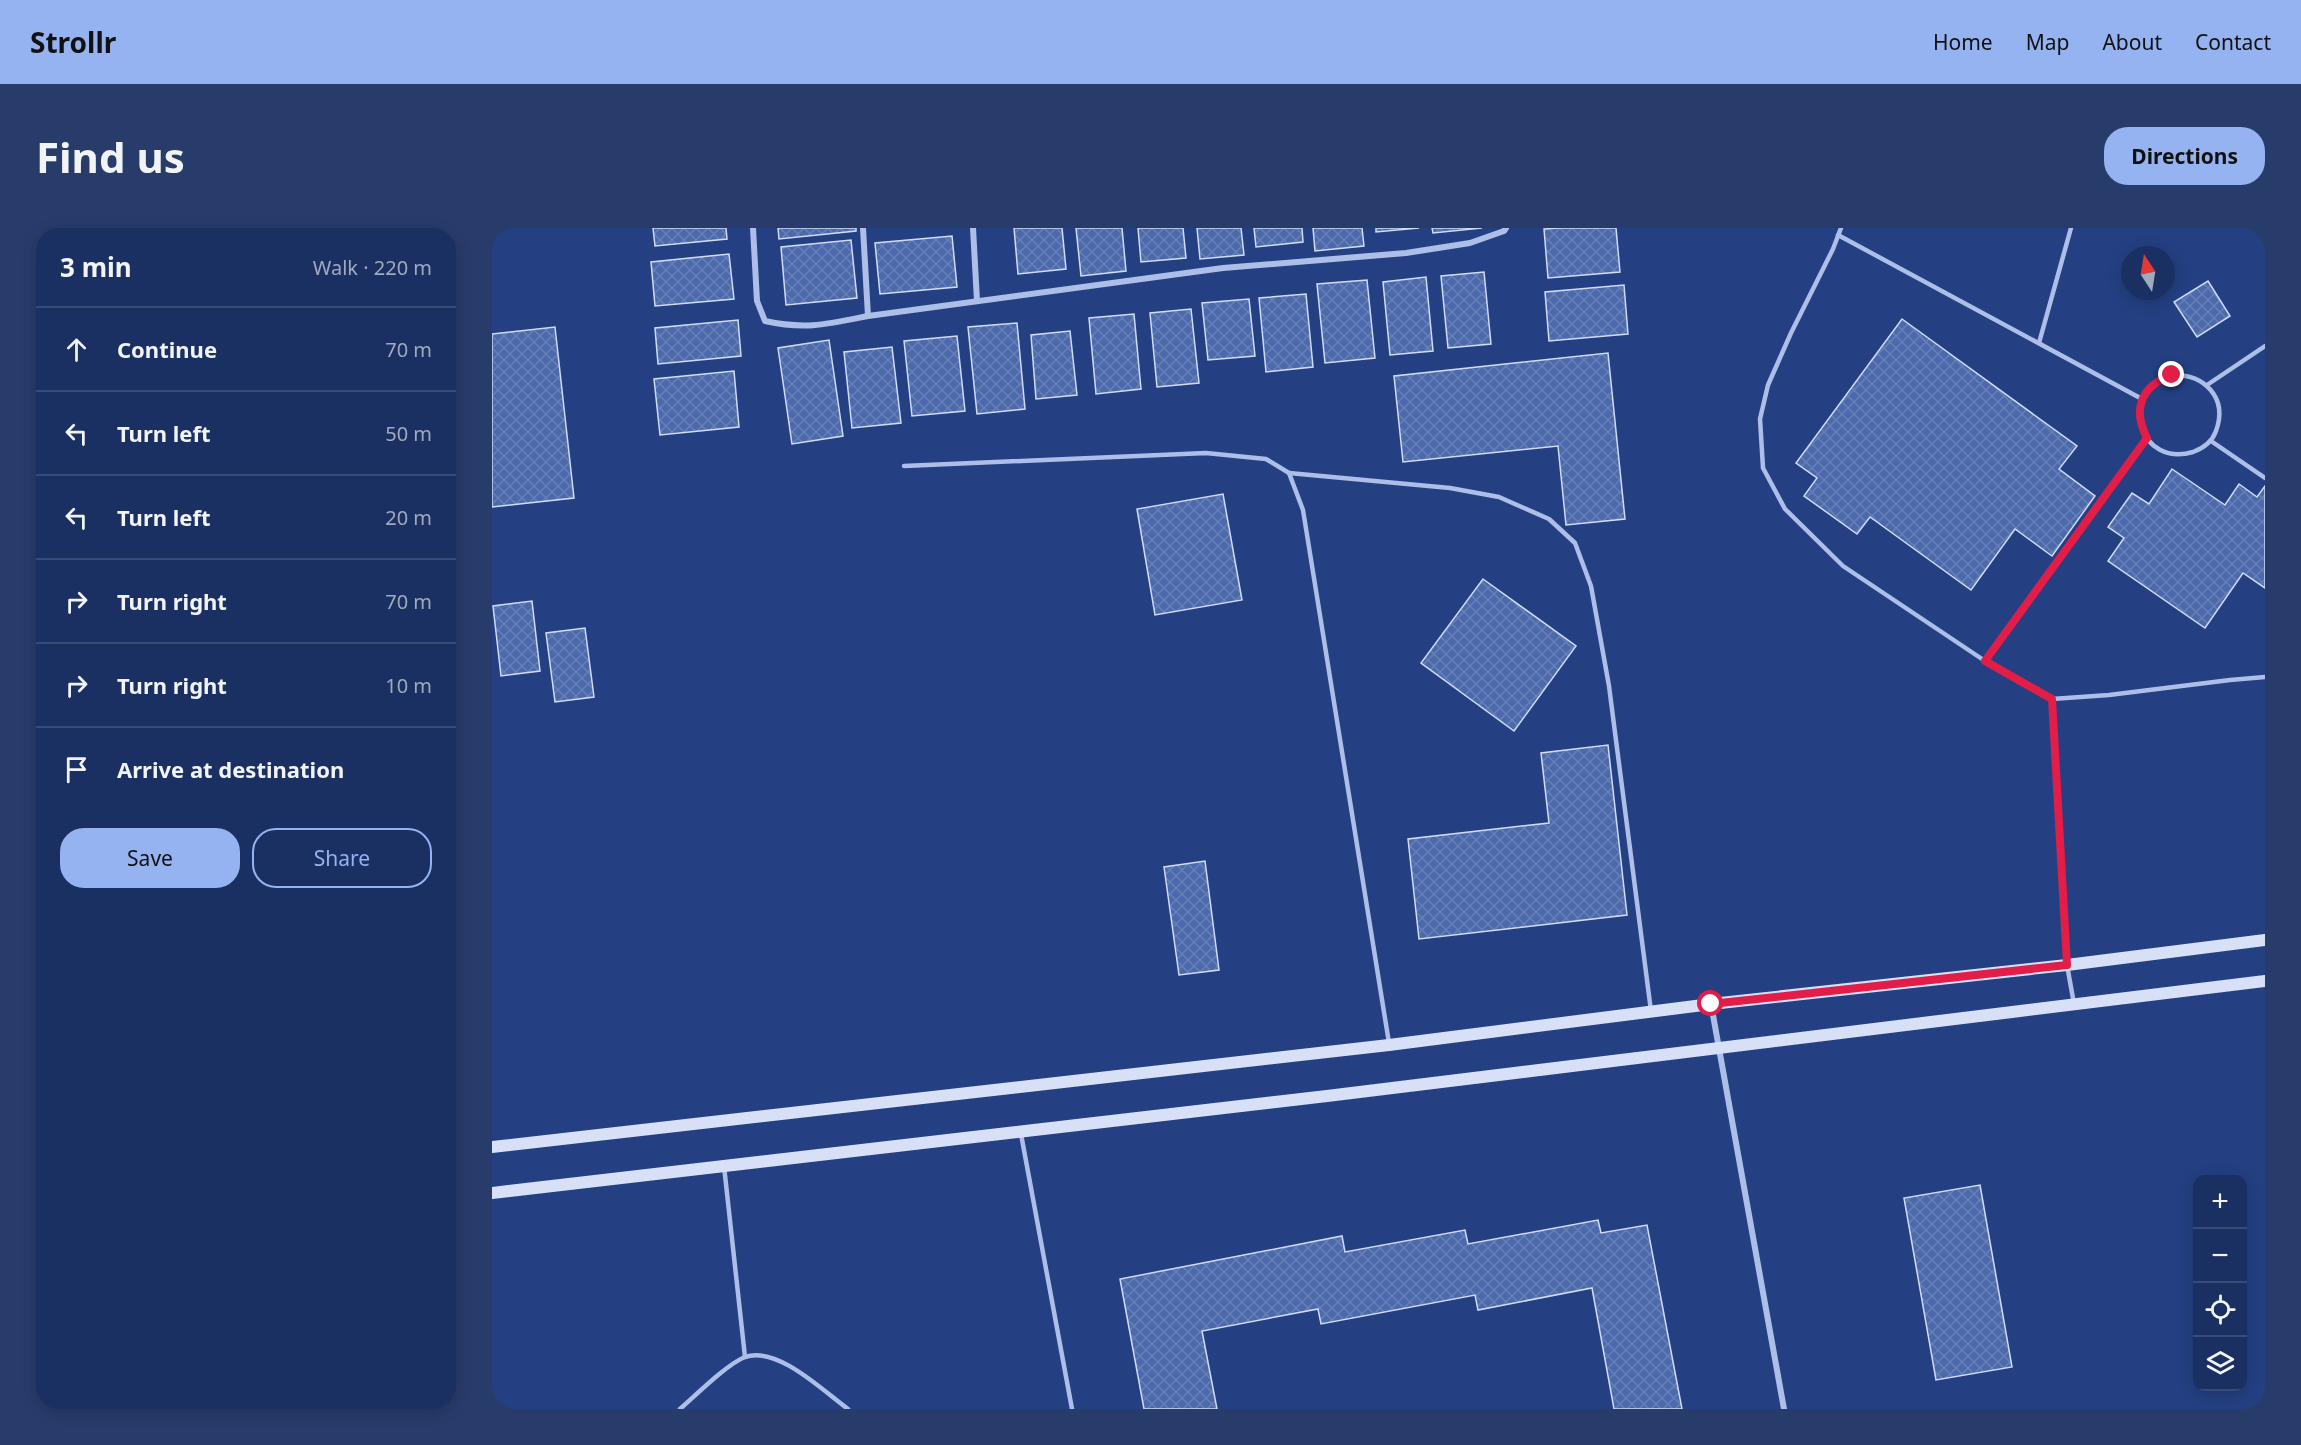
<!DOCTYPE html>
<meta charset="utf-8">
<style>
:root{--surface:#1b3062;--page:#283c6b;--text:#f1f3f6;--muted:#a0a9be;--line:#394b77;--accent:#95b2f1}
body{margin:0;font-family:"Noto Sans",sans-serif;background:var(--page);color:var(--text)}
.controls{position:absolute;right:18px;bottom:18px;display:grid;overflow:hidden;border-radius:12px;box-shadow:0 3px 15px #0003}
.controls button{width:54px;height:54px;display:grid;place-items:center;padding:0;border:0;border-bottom:2px solid var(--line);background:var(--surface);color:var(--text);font:30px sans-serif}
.compass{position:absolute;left:1629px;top:18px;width:54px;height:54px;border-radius:50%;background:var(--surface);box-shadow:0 3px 15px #0003;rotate:348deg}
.stop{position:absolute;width:18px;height:18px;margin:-14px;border:4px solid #e11d48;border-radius:50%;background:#fff}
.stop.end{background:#e11d48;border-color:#fff;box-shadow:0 2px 6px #0008}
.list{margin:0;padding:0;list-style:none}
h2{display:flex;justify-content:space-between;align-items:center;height:78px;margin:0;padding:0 24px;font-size:26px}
h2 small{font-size:20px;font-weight:400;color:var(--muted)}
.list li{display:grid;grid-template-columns:39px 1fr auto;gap:18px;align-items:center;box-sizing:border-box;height:84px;padding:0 24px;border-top:2px solid var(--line)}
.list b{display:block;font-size:22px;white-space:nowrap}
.list em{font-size:20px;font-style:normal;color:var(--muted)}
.actions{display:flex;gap:12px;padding:18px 24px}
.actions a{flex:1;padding:14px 0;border:2px solid var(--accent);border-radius:24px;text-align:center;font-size:21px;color:var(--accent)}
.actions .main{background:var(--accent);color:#111}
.icon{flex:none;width:33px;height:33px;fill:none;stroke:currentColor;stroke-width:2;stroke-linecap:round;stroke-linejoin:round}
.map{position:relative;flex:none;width:1773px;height:1181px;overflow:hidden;border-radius:24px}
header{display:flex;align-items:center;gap:36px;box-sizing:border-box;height:84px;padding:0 30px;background:var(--accent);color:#111}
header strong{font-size:28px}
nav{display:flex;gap:33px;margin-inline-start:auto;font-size:21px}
.intro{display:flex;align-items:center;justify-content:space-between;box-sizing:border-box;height:144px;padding:0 36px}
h1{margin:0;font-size:42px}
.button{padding:15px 27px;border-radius:24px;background:var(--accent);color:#111;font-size:21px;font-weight:700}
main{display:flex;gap:36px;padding:0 36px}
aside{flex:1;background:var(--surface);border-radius:24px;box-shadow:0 3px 15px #0003}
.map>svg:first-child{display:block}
.building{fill:url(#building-cross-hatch);stroke:#d0dcf6;stroke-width:1.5}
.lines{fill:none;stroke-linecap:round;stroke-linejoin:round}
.lane{stroke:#adbfe8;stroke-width:4.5}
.street{stroke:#adbfe8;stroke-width:6}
.secondary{stroke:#d7e0f6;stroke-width:12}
.route{stroke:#e11d48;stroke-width:8}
</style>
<header>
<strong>Strollr</strong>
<nav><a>Home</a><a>Map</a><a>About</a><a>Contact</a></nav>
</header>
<div class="intro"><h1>Find us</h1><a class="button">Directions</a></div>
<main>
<aside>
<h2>3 min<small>Walk · 220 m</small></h2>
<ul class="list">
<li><svg class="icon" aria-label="ahead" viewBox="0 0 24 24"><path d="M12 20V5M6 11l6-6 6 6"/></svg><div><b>Continue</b></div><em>70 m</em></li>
<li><svg class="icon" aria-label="left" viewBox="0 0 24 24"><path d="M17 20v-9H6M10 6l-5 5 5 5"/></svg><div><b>Turn left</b></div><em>50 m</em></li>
<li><svg class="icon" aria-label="left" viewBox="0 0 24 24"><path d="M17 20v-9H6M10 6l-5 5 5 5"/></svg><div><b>Turn left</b></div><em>20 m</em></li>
<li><svg class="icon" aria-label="right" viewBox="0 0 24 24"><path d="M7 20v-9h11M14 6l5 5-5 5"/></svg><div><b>Turn right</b></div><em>70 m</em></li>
<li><svg class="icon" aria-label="right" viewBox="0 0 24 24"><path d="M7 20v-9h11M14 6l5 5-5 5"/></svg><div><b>Turn right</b></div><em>10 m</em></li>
<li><svg class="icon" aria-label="arrive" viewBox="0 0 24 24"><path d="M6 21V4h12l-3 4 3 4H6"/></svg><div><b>Arrive at destination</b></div></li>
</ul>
<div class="actions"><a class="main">Save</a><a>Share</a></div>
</aside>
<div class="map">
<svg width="1773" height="1181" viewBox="0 0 1773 1181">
<defs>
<pattern id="building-cross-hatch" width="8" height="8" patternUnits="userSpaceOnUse" patternTransform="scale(1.5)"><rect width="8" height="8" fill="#4c69ab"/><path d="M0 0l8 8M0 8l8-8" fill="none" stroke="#6780b8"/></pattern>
</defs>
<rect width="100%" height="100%" fill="#244083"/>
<!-- building -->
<g class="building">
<path d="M161 0H234L235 11 163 18Z"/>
<path d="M286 0H364V3L287 11Z"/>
<path d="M522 0H570L574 41 526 46Z"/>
<path d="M584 0H630L634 43 589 48Z"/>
<path d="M646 0H691L694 30 649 34Z"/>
<path d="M705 0H749L752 27 708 31Z"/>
<path d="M762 0H810L811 14 764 19Z"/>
<path d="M821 0H870L872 18 823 23Z"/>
<path d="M884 0H927L884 4Z"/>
<path d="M940 0H990L941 5Z"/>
<path d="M1067 0H1124L1128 44 1056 50 1052 1Z"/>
<path d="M460 8 465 59 388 66 383 15Z"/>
<path d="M359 12 365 70 294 77 289 19Z"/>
<path d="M237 26 242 71 163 78 159 34Z"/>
<path d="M992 44 999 116 956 120 949 48Z"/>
<path d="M934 49 941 123 898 127 891 54Z"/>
<path d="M875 52 883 130 833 135 825 56Z"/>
<path d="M1716 53 1738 88 1705 109 1682 74Z"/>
<path d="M1132 57 1136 106 1057 113 1053 64Z"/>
<path d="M814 66 821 139 774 144 767 70Z"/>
<path d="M757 71 763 128 716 132 710 75Z"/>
<path d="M699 81 707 155 665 159 658 85Z"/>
<path d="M642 86 649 161 604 166 597 90Z"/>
<path d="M1410 91 1585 218 1567 241 1603 268 1560 328 1523 301 1479 362 1378 289 1365 306 1312 268 1325 250 1304 235Z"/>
<path d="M246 92 249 128 166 136 163 100Z"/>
<path d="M525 95 533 181 485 186 476 99Z"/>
<path d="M63 99 82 270 0 279V106Z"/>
<path d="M578 103 585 167 544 171 539 107Z"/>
<path d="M465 108 473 183 420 188 412 113Z"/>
<path d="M337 112 351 208 300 216 286 120Z"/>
<path d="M400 119 409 195 360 200 352 124Z"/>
<path d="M1116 125 1133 291 1074 297 1066 218 911 234 902 148Z"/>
<path d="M242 143 247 199 168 207 162 151Z"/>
<path d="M1680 241 1733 277 1747 256 1765 269 1773 258V360L1751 345 1713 400 1616 333 1632 310 1616 299 1640 265 1657 276Z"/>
<path d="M731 266 750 372 663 387 645 281Z"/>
<path d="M991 351 1084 418 1022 503 929 435Z"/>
<path d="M40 373 48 443 9 448 1 378Z"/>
<path d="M93 400 102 469 63 474 54 405Z"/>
<path d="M1116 517 1135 687 927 711 916 611 1057 595 1049 525Z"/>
<path d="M713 633 727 742 687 747 672 639Z"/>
<path d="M1488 957 1520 1139 1444 1152 1412 970Z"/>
<path d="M1106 992 1109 1005 1155 997 1190 1181H1122L1100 1060 986 1082 983 1067 829 1096 826 1081 710 1103 725 1181H652L628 1051 850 1008 853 1024 973 1002 976 1016Z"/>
</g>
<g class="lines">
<!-- lane -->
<g class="lane">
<path d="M1349 0 1341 21 1299 105 1276 157 1268 191 1271 240 1293 281 1351 338 1493 433 1560 471 1617 467 1738 452 1773 449"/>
<path d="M1346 7 1650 171"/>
<path d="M1547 115 1579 0"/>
<path d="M1680 147C1713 146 1736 170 1724 203 1720 214 1712 220 1701 224 1648 240 1624 167 1680 147Z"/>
<path d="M1715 157 1773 118"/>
<path d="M1719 213 1773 250"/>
<path d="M412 238 714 225 774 231 797 245 811 282 897 815"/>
<path d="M797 245 958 260 1007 269 1057 291 1083 315 1099 358 1117 458 1159 783"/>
<path d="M1493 433 1655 210"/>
<path d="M1560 471 1575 737 1582 776"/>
<path d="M529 906 580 1181"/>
<path d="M232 938 253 1129"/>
<path d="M188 1181C203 1168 235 1136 253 1129 286 1118 331 1163 356 1181"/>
</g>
<!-- street -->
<g class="street">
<path d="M261 0 265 73 273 93C314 102 336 96 376 88L731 40 914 25 978 15 1012 3 1014 0"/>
<path d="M371 0 376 88"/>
<path d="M481 0 485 73"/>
<path d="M1219 776 1292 1181"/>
</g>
<!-- secondary -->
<g class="secondary">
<path d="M0 919 897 817 1219 776 1575 737 1773 712"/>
<path d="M0 965 835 868 1773 753"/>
</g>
</g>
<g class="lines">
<!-- route -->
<path class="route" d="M1219 776 1575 737 1560 471 1493 433 1655 210C1640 181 1649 158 1680 147"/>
</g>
</svg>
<div class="controls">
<button>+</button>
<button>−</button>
<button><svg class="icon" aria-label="locate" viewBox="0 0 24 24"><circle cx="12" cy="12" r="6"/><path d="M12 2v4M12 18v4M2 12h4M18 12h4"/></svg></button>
<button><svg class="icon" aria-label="layers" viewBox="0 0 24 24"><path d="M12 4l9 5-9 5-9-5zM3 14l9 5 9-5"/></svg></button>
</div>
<svg class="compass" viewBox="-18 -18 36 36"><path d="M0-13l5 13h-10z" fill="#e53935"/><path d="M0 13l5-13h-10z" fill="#a0a9be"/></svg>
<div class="stop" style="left:1219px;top:776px"></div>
<div class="stop end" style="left:1680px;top:147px"></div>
</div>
</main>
